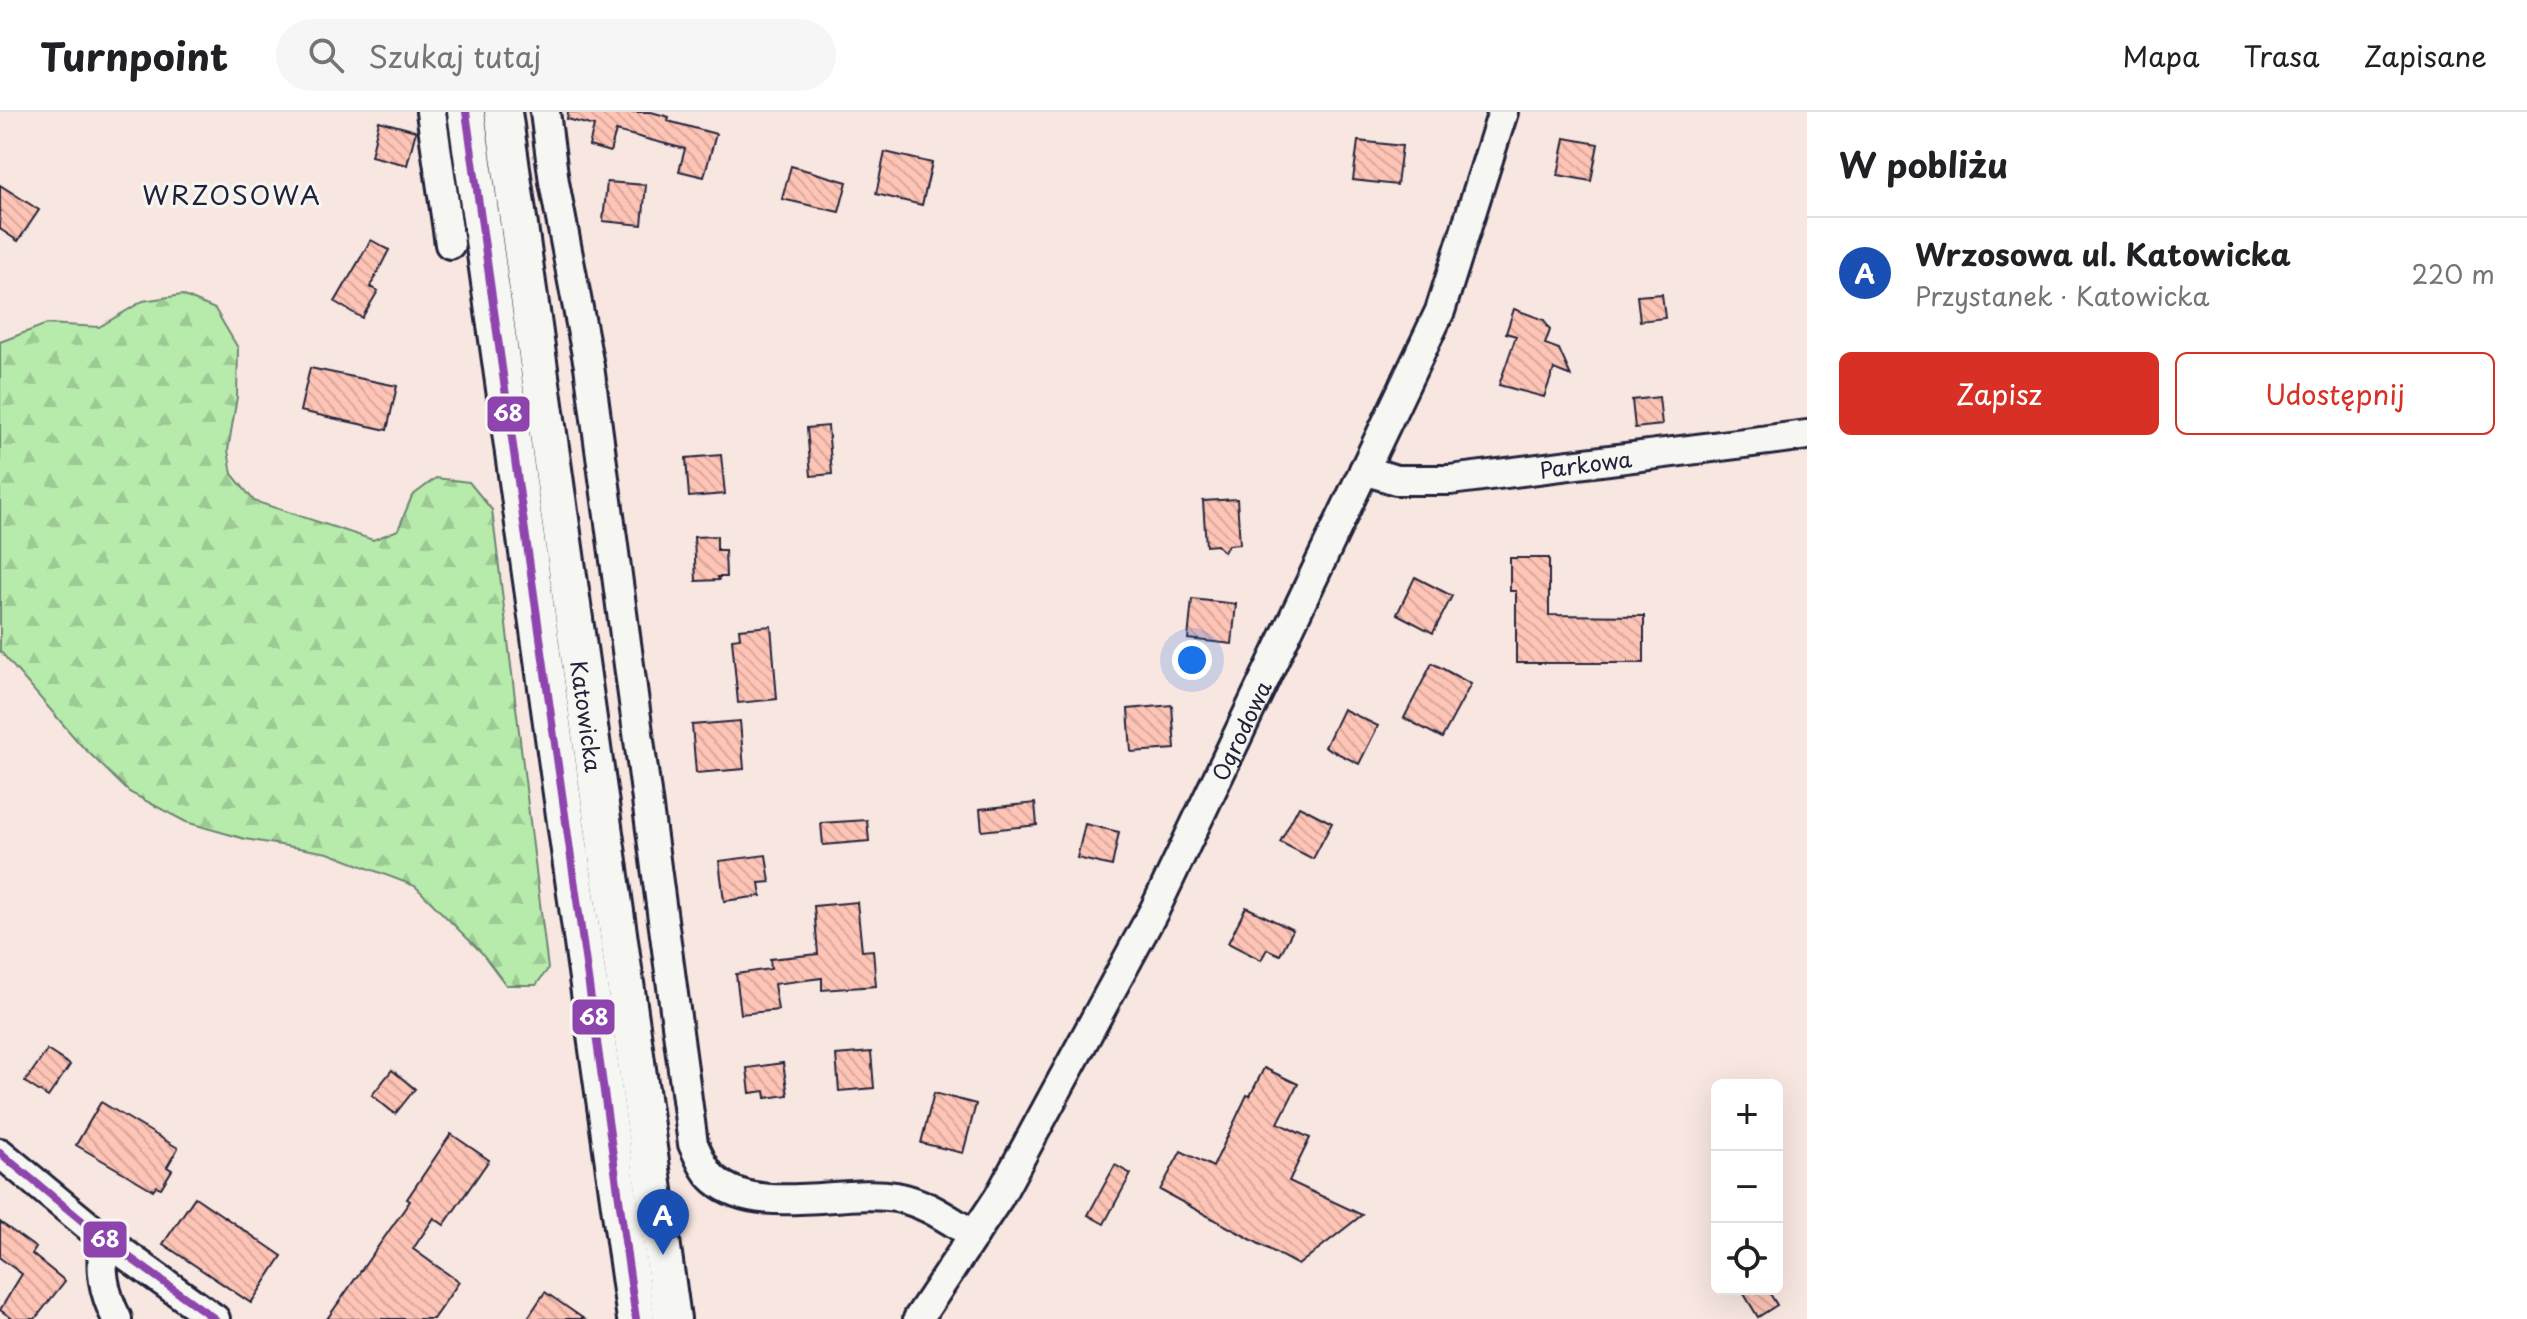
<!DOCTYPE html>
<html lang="pl">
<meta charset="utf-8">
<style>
:root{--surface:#fff;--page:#f6f6f6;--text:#202124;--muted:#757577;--line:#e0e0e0;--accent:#d93025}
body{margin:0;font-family:"Playpen Sans",sans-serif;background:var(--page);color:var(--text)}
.controls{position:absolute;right:24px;bottom:24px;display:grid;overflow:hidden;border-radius:12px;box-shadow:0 8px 32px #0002}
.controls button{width:72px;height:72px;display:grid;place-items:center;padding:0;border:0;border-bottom:2px solid var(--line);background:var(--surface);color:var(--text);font:40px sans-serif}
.you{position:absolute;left:1192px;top:548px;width:28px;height:28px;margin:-20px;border:6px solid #fff;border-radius:50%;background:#1a73e8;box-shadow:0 0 0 12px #1a73e833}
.badge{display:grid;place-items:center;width:52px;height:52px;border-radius:50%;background:var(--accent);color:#fff;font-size:26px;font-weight:700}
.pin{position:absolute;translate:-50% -66px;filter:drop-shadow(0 2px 4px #0008)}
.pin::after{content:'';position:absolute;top:42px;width:28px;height:24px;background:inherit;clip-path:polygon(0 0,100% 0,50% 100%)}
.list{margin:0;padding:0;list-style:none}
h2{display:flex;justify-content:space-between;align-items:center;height:104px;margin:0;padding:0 32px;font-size:34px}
h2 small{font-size:26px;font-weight:400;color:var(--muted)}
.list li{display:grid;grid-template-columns:52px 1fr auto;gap:24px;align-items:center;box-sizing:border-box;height:112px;padding:0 32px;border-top:2px solid var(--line)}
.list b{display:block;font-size:30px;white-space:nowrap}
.list p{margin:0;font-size:26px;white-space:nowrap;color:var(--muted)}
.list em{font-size:26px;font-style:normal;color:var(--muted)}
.actions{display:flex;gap:16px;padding:24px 32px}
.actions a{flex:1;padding:18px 0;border:2px solid var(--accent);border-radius:12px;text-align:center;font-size:28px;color:var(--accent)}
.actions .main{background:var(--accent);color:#fff}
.icon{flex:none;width:44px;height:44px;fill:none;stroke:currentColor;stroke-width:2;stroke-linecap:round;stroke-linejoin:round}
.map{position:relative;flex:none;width:1807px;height:1207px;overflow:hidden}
header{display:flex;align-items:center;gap:48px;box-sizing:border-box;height:112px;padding:0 40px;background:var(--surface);border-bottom:2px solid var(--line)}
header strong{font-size:38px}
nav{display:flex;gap:44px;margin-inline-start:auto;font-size:28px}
.search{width:560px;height:72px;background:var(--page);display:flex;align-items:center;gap:20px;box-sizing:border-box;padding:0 28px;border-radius:44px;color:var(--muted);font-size:30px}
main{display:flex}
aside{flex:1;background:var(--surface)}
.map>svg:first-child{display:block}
.forest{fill:url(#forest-firs);stroke:#6c8673;stroke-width:2}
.building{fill:url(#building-back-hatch);stroke:#22223b;stroke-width:2}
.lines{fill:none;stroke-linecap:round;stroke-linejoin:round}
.minor-casing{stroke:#22223b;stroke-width:34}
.major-casing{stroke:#22223b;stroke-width:42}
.minor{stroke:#f6f6f2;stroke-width:28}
.major{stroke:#f6f6f2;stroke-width:36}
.bus-1-casing{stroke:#f6f6f2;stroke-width:14}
.bus-1{stroke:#8e44ad;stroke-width:8}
.labels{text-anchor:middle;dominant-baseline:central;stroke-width:6;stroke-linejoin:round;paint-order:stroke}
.street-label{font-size:22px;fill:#22223b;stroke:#f6f6f2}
.quarter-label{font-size:26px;letter-spacing:2px;fill:#22223b;stroke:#f6f6f2}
.line-badge{stroke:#f6f6f2;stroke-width:3}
.badge-label{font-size:22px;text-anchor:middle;font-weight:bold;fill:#fff}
</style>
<header>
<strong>Turnpoint</strong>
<div class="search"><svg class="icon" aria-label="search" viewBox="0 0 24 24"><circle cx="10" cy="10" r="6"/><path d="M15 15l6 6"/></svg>Szukaj tutaj</div>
<nav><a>Mapa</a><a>Trasa</a><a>Zapisane</a></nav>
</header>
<main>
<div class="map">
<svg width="1807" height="1207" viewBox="0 0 1807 1207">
<defs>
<pattern id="forest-firs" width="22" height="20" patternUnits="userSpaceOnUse" patternTransform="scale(2)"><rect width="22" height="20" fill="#b7ebab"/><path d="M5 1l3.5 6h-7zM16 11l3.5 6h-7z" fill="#9dc994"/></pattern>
<pattern id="building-back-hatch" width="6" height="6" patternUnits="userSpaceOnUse" patternTransform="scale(2)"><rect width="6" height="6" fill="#fec4b5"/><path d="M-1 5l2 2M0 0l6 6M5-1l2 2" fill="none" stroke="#d9a89d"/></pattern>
</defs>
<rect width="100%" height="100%" fill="#f8e7e0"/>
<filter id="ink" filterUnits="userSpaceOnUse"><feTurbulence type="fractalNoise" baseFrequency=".0125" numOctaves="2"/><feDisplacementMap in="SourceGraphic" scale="16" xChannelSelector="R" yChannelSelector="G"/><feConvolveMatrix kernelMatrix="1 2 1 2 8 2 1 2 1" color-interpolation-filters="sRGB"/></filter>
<g filter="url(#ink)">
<!-- forest -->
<path class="forest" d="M182 183 215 197 238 236 237 285 228 338 232 362 254 389 373 428 398 418 412 384 436 366 469 370 492 398 548 857 536 873H506L481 840 415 774 328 741 245 727 186 710 129 680 79 631 0 539V230L47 212 99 215 143 189Z"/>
<!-- building -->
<g class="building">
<path d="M568 0H651L669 5 668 9 716 22 704 65 679 59 685 37 616 19 610 40 589 34 594 14 567 7Z"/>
<path d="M379 9 416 19 407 53 371 44Z"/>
<path d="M1565 26 1598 32 1591 69 1558 63Z"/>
<path d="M1358 29 1402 34 1397 73 1353 68Z"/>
<path d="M885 40 932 51 922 93 876 82Z"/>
<path d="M791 54 847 70 839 100 782 87Z"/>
<path d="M607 70 646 73 642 113 603 109Z"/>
<path d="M0 73 39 98 18 129 0 117Z"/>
<path d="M371 128 389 138 370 175 378 179 362 206 335 190Z"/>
<path d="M1662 182 1665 206 1640 209 1637 184Z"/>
<path d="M1514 197 1544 208 1550 218 1545 232 1559 237 1571 264 1554 257 1544 285 1499 273 1516 224 1506 221Z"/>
<path d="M310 256 397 274 387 318 300 299Z"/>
<path d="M1659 285 1662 313 1635 316 1632 288Z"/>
<path d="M828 314 832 362 811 364 807 316Z"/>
<path d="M721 343 725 382 689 385 686 346Z"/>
<path d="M1237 387 1240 432 1228 433 1224 440 1217 433 1206 434 1203 389Z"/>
<path d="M717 424V438H725L726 465H718L719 468 696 469 694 425Z"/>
<path d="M1510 446H1549V503L1644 504V551H1516V479H1510Z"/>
<path d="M1415 465 1452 484 1433 521 1397 502Z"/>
<path d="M1192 487 1236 492 1232 532 1188 527Z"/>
<path d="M771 514 777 587 738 591 732 527 740 526 739 517Z"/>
<path d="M1432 551 1471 572 1442 626 1404 606Z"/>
<path d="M1172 593 1175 637 1131 640 1128 597Z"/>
<path d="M1343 597 1378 614 1359 652 1325 635Z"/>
<path d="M740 609 744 657 696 661 692 613Z"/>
<path d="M1035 691 1037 713 982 719 980 697Z"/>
<path d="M1299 694 1332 711 1313 747 1280 730Z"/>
<path d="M867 708 869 729 823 733 821 711Z"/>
<path d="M1085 712 1119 720 1112 754 1077 746Z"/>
<path d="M766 743 770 770 759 771 761 784 724 789 719 749Z"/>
<path d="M857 790 862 839 873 838 876 874 822 878V866L774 872 778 898 741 902 736 862 771 857 770 847 818 842 814 794Z"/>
<path d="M1246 795 1293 818 1280 843 1267 837 1261 848 1228 831Z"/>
<path d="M47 938 70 953 48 985 25 970Z"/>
<path d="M871 940 874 976 839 979 836 943Z"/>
<path d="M783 951 788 983 766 986 765 979 750 981 747 956Z"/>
<path d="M1264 956 1298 972 1278 1011 1310 1026 1289 1069 1362 1103 1298 1153 1160 1078 1181 1039 1213 1055 1247 983 1250 984Z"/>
<path d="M392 958 415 977 395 1002 372 983Z"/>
<path d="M934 981 976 992 963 1041 921 1031Z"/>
<path d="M101 990 178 1036 167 1055 172 1058 161 1076 156 1074 153 1078 76 1033Z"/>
<path d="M451 1022 489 1048 444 1113 434 1106 413 1137 459 1170 433 1207H327L410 1089 407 1087Z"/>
<path d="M1115 1053 1131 1062 1104 1112 1088 1103Z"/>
<path d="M195 1085 282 1144 251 1191 163 1132Z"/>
<path d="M0 1110 36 1136 32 1142 65 1169 35 1207H13L0 1198 22 1162 0 1146Z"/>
<path d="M1741 1177H1767L1777 1193 1758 1205Z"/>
<path d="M545 1180 584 1207H527Z"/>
</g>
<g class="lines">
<defs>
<g id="minor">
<path d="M431 0 450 132"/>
<path d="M545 0 554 70 589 254 693 1032C699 1044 704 1059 715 1068 758 1105 844 1076 896 1085 925 1090 949 1108 974 1123"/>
<path id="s1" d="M1364 358 1396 368H1450L1807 323"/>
<path d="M0 1041 104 1127 215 1207"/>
<path d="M104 1127C100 1157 103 1180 117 1207"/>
<path id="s2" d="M918 1207 999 1085 1155 797 1440 199 1503 0"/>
</g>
<g id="major">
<path d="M466 0 636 1207"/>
<path id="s3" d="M503 0 672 1207"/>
</g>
</defs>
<!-- minor casing -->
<use href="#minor" class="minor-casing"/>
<!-- major casing -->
<use href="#major" class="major-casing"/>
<!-- minor -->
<use href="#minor" class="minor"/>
<!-- major -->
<use href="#major" class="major"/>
<defs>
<g id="bus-1">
<path d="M466 0 636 1207"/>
<path d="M0 1041 104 1127 215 1207"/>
</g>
</defs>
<!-- bus-1 casing -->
<use href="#bus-1" class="bus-1-casing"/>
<!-- bus-1 -->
<use href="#bus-1" class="bus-1"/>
</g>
</g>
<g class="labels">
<!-- street labels -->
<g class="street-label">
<text stroke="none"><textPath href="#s1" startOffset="224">Parkowa</textPath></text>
<text stroke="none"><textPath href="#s3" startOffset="610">Katowicka</textPath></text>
<text stroke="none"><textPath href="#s2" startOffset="672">Ogrodowa</textPath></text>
</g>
<!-- quarter labels -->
<g class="quarter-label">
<text x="232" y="82">WRZOSOWA</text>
</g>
</g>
<g class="line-badge">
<rect x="486" y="283" width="45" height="38" rx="8" fill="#8e44ad"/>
<rect x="571" y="886" width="45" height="38" rx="8" fill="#8e44ad"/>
<rect x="82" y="1108" width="46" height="39" rx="8" fill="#8e44ad"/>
</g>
<g class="badge-label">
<text x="508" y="309">68</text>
<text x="594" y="913">68</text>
<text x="105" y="1135">68</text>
</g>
</svg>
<div class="controls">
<button>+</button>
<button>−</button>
<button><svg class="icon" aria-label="locate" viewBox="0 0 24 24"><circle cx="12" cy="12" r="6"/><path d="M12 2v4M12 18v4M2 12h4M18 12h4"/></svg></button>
</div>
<div class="you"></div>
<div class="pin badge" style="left:663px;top:1143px;background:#1a4fb4">A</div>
</div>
<aside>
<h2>W pobliżu<small></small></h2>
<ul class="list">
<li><span class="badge" style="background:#1a4fb4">A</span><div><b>Wrzosowa ul. Katowicka</b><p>Przystanek · Katowicka</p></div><em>220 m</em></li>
</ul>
<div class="actions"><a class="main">Zapisz</a><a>Udostępnij</a></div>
</aside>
</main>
